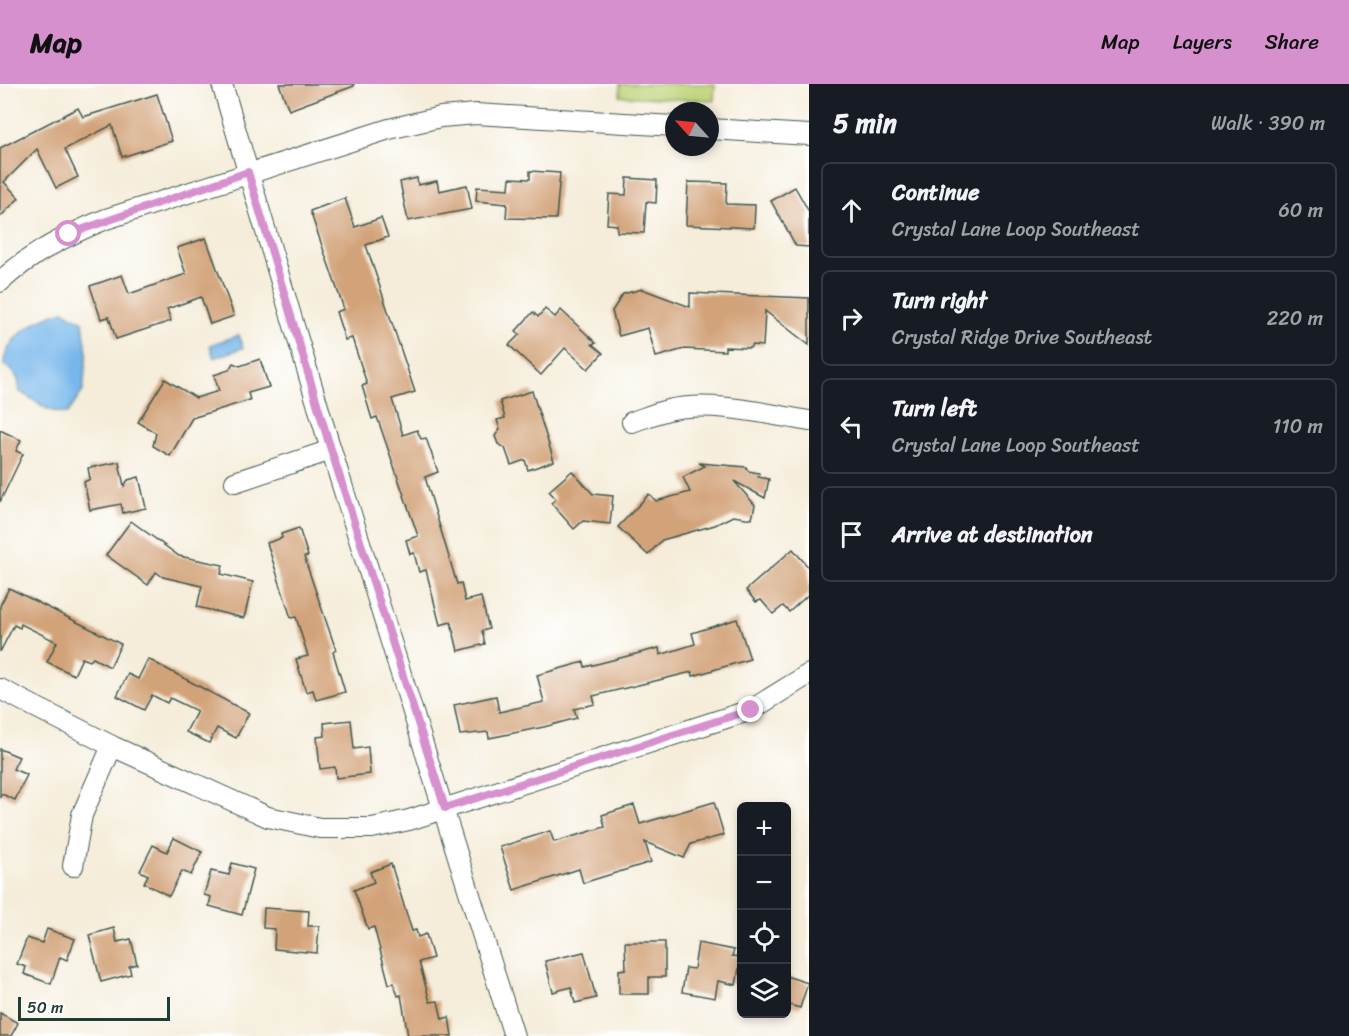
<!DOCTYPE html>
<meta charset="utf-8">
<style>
:root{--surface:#171b24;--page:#20242c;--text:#f1f3f6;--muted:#9ea1a6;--line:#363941;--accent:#d690ce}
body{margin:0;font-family:Sriracha,sans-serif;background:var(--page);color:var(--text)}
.controls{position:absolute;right:18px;bottom:18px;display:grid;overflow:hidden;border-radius:9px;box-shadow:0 3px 9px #0003}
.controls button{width:54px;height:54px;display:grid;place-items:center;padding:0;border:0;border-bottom:2px solid var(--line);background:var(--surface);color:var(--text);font:30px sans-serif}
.compass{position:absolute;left:665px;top:18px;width:54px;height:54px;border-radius:50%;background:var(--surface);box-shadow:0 3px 9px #0003;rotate:297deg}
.scale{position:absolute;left:18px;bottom:15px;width:152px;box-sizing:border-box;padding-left:6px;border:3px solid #1f3d34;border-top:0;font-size:16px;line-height:21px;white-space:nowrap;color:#1f3d34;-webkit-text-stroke:4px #fff;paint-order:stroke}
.stop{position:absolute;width:18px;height:18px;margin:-14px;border:4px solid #d690ce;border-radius:50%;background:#fff}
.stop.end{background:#d690ce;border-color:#fff;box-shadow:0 2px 6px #0008}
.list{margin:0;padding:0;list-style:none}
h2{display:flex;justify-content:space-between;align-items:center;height:78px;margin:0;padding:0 24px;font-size:26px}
h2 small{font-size:20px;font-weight:400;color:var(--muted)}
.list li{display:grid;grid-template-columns:39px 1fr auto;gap:18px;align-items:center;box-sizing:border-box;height:96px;margin:0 12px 12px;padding:0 12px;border:2px solid var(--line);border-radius:9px}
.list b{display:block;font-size:22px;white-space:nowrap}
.list p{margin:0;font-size:20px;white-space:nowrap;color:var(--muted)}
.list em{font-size:20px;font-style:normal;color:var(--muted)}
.icon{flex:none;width:33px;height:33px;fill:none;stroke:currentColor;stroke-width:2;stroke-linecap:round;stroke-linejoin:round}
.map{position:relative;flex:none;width:809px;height:952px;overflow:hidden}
header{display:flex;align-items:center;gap:36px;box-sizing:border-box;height:84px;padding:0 30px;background:var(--accent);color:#111}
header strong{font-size:28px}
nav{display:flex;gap:33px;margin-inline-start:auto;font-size:21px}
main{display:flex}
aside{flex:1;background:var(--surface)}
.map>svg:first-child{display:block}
.green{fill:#bdd175;stroke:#6e8754;stroke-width:1.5}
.water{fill:#78b7eb;stroke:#4c7a90;stroke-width:1.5}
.building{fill:#d2a278}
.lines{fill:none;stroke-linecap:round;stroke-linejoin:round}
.minor-casing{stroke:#3f574d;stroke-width:22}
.minor{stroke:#fff;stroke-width:20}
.route{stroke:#d690ce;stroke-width:8}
</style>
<header>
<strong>Map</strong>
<nav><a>Map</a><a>Layers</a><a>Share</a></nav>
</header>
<main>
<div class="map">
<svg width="809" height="952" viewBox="0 0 809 952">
<rect width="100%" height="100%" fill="#fff"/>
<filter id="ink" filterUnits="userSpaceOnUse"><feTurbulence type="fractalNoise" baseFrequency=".0167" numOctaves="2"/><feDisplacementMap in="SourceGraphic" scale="12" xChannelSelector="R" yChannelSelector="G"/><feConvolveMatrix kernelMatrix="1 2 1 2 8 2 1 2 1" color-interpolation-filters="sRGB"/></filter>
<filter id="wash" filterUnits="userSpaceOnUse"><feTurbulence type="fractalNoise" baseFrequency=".008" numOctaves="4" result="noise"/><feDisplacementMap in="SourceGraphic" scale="24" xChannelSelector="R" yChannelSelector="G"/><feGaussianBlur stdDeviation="1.35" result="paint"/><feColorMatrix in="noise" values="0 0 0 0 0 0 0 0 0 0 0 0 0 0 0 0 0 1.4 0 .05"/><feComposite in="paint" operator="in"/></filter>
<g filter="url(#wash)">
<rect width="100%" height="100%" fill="#f5edda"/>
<!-- green -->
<path class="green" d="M620 0H715L714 17 620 12Z"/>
<!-- water -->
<g class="water">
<path d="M64 227 83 238 87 269 83 307 67 330 49 326 19 307C20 293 15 289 4 281 4 253 40 233 64 227Z"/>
<path d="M239 251 243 264 214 274 210 261Z"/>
</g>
<g id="blocks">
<!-- building -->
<g class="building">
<path d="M279 0H354V2L289 26Z"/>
<path d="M157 10 172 57 122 73 112 41 65 65 78 93 56 104 37 65 4 98 19 114 0 133V64L78 24 83 33Z"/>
<path d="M530 87 560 89 556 135 506 134 507 120 476 117 477 103 509 105 510 94 530 95Z"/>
<path d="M417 94 418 101 437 97 439 107 467 101 472 125 408 137 400 98Z"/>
<path d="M627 94 657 96 656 119 646 118 644 149 617 148V141L607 140 609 110 626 111Z"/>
<path d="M688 98 727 99 726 120 755 121 754 144 686 141Z"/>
<path d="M795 103 809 128V163L796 162 771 117Z"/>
<path d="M345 114 355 143 381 134 388 153 366 161 415 308 392 315 403 351 417 346 421 355 426 354 438 388 425 393 457 500 461 499 465 517 481 513 489 545 482 547 485 560 458 567 451 538 440 541 426 486 419 488 414 469 410 470 406 456 418 452 377 333 372 335 362 302 367 300 352 254 345 256 336 228 344 225 310 127Z"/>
<path d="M206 154 234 232 210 240 201 213 167 225 171 237 116 255 109 233 101 235 90 202 122 191 129 210 186 190 177 164Z"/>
<path d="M642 205 690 223V209L809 214V261L765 227 763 262 752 261 750 264 725 263V267L684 265 656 273 648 244 619 252 612 227 623 210Z"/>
<path d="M545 225 555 233 561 226 596 259 592 260 603 269 588 285 565 264 541 291 509 261 520 250 516 247 533 228 538 233Z"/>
<path d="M260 275 269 303 248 309 250 316 192 334 170 372 153 362 156 349 138 338 165 295 196 314 219 307 214 291 229 286 233 279 240 282Z"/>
<path d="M532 307 554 377 528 386 525 376 511 381 505 364 498 360 495 352 500 345 497 336 505 334 500 317Z"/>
<path d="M0 346 21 356 16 367 23 370 0 418Z"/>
<path d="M119 378 124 402 128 396 139 393 146 424 123 429 121 420 90 426 84 398 90 395 88 384Z"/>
<path d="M699 379 746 383 748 387 759 389 758 393 769 395 765 414 734 397 755 421 752 435 733 432 715 441 662 456 648 471 618 443 649 410 656 417 690 408 683 393 705 382Z"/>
<path d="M572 387 593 410 613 412 610 440 583 437 574 445 551 419 556 415 549 407Z"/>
<path d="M131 437 179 472 223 481 221 490 253 498 244 534 197 523 202 502 163 493 156 488 148 501 106 471Z"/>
<path d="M299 444 308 472 304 473 336 566 333 568 345 608 316 616 313 606 306 608 296 575 308 572 296 533 291 534 267 459 282 454 281 450Z"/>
<path d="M793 465 809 484V510L789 528 783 522 773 530 761 516 756 518 746 506Z"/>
<path d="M9 504 121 560 110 583 93 574 90 577 82 574 74 591 47 578 57 558 21 540 20 544 14 541 0 568V522Z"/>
<path d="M737 535 750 575 693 592 692 588 593 612 595 620 574 625 577 634 544 643 489 654 488 648 460 651 454 621 496 612 499 628 544 618 537 591 584 578 585 583 659 564 660 571 695 560 692 549Z"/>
<path d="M148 575 249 629 236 654 217 644 209 659 186 648 197 627 170 614 167 619 152 611 144 626 117 612 128 590 138 595Z"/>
<path d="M351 636 354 665 368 663 370 690 336 694 335 683 320 685 317 653 325 652 324 639Z"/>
<path d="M0 665 19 673 13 685 27 691 15 716 2 710 0 713Z"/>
<path d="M714 718 724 751 691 760 684 774 645 758 651 778 583 799 579 785 514 806 500 763 550 747 554 758 605 743 602 731 634 721 640 740Z"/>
<path d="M174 754 202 768 191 791 182 787 169 812 144 799 148 791 140 787 153 761 167 768Z"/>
<path d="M232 779 254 785 242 831 209 822 211 813 204 811 211 787 229 791Z"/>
<path d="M391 780 412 847 416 846 418 853 426 850 433 874 419 878 430 918 438 917 442 935 449 933 452 952H408L401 911 398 912 394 899 389 900 374 843 368 845 354 806 374 798 370 788Z"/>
<path d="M264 824 309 827 308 842H319L317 869 274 865 275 845 263 844Z"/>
<path d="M114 844 117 858 131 855 137 880 129 882 131 890 101 898 89 851Z"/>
<path d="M47 845 75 855 67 876 60 873 51 900 24 890 26 883 17 880 27 854 42 859Z"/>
<path d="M625 858H665V893H649V910H619V886L626 885Z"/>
<path d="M698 859 734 866 732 872 741 873 736 901 718 897 715 914 682 908 686 884 694 885Z"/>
<path d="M584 868 596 914 575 919 571 903 553 908 545 877Z"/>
<path d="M786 892 808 899 800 924 786 920Z"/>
<path d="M0 929 18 939 11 952H0Z"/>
</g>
</g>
</g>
<g filter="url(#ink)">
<use href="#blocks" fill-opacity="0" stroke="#3f574d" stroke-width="1.5"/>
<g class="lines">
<defs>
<g id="minor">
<path d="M222 0 328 356 514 952"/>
<path d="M710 45 809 51"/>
<path d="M0 198C31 169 67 151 106 135L389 45 441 33 476 30 674 42"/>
<path d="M632 338C644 334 656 329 668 326 711 316 767 330 809 337"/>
<path d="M235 398 331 366"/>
<path d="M0 605 112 662 268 733 320 744H372L409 736 751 626 809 590"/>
<path d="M73 782 82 731 112 662"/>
</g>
</defs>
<!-- minor casing -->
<use href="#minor" class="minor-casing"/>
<!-- minor -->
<use href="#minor" class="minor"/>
</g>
</g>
<g class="lines" filter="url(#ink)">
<!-- route -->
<path class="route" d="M69 150 248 88 328 356 445 724 751 626"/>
</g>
</svg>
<div class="controls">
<button>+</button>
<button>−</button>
<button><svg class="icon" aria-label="locate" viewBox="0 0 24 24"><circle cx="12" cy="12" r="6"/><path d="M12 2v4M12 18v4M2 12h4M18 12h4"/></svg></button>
<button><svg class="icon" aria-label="layers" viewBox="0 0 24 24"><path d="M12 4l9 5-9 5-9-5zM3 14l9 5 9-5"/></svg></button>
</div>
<svg class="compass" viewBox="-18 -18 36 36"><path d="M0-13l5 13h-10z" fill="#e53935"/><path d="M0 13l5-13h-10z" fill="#9ea1a6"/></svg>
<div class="scale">50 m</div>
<div class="stop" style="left:69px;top:150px"></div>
<div class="stop end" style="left:751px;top:626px"></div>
</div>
<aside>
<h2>5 min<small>Walk · 390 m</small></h2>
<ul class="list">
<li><svg class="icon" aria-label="ahead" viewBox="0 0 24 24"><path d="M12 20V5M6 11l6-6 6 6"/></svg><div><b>Continue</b><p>Crystal Lane Loop Southeast</p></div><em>60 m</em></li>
<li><svg class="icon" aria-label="right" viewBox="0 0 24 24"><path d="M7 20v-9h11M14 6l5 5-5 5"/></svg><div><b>Turn right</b><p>Crystal Ridge Drive Southeast</p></div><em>220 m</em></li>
<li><svg class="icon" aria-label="left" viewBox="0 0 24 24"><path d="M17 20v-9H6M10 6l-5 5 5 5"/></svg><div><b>Turn left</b><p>Crystal Lane Loop Southeast</p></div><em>110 m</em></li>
<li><svg class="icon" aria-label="arrive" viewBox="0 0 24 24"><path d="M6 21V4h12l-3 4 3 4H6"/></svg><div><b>Arrive at destination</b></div></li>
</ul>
</aside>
</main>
